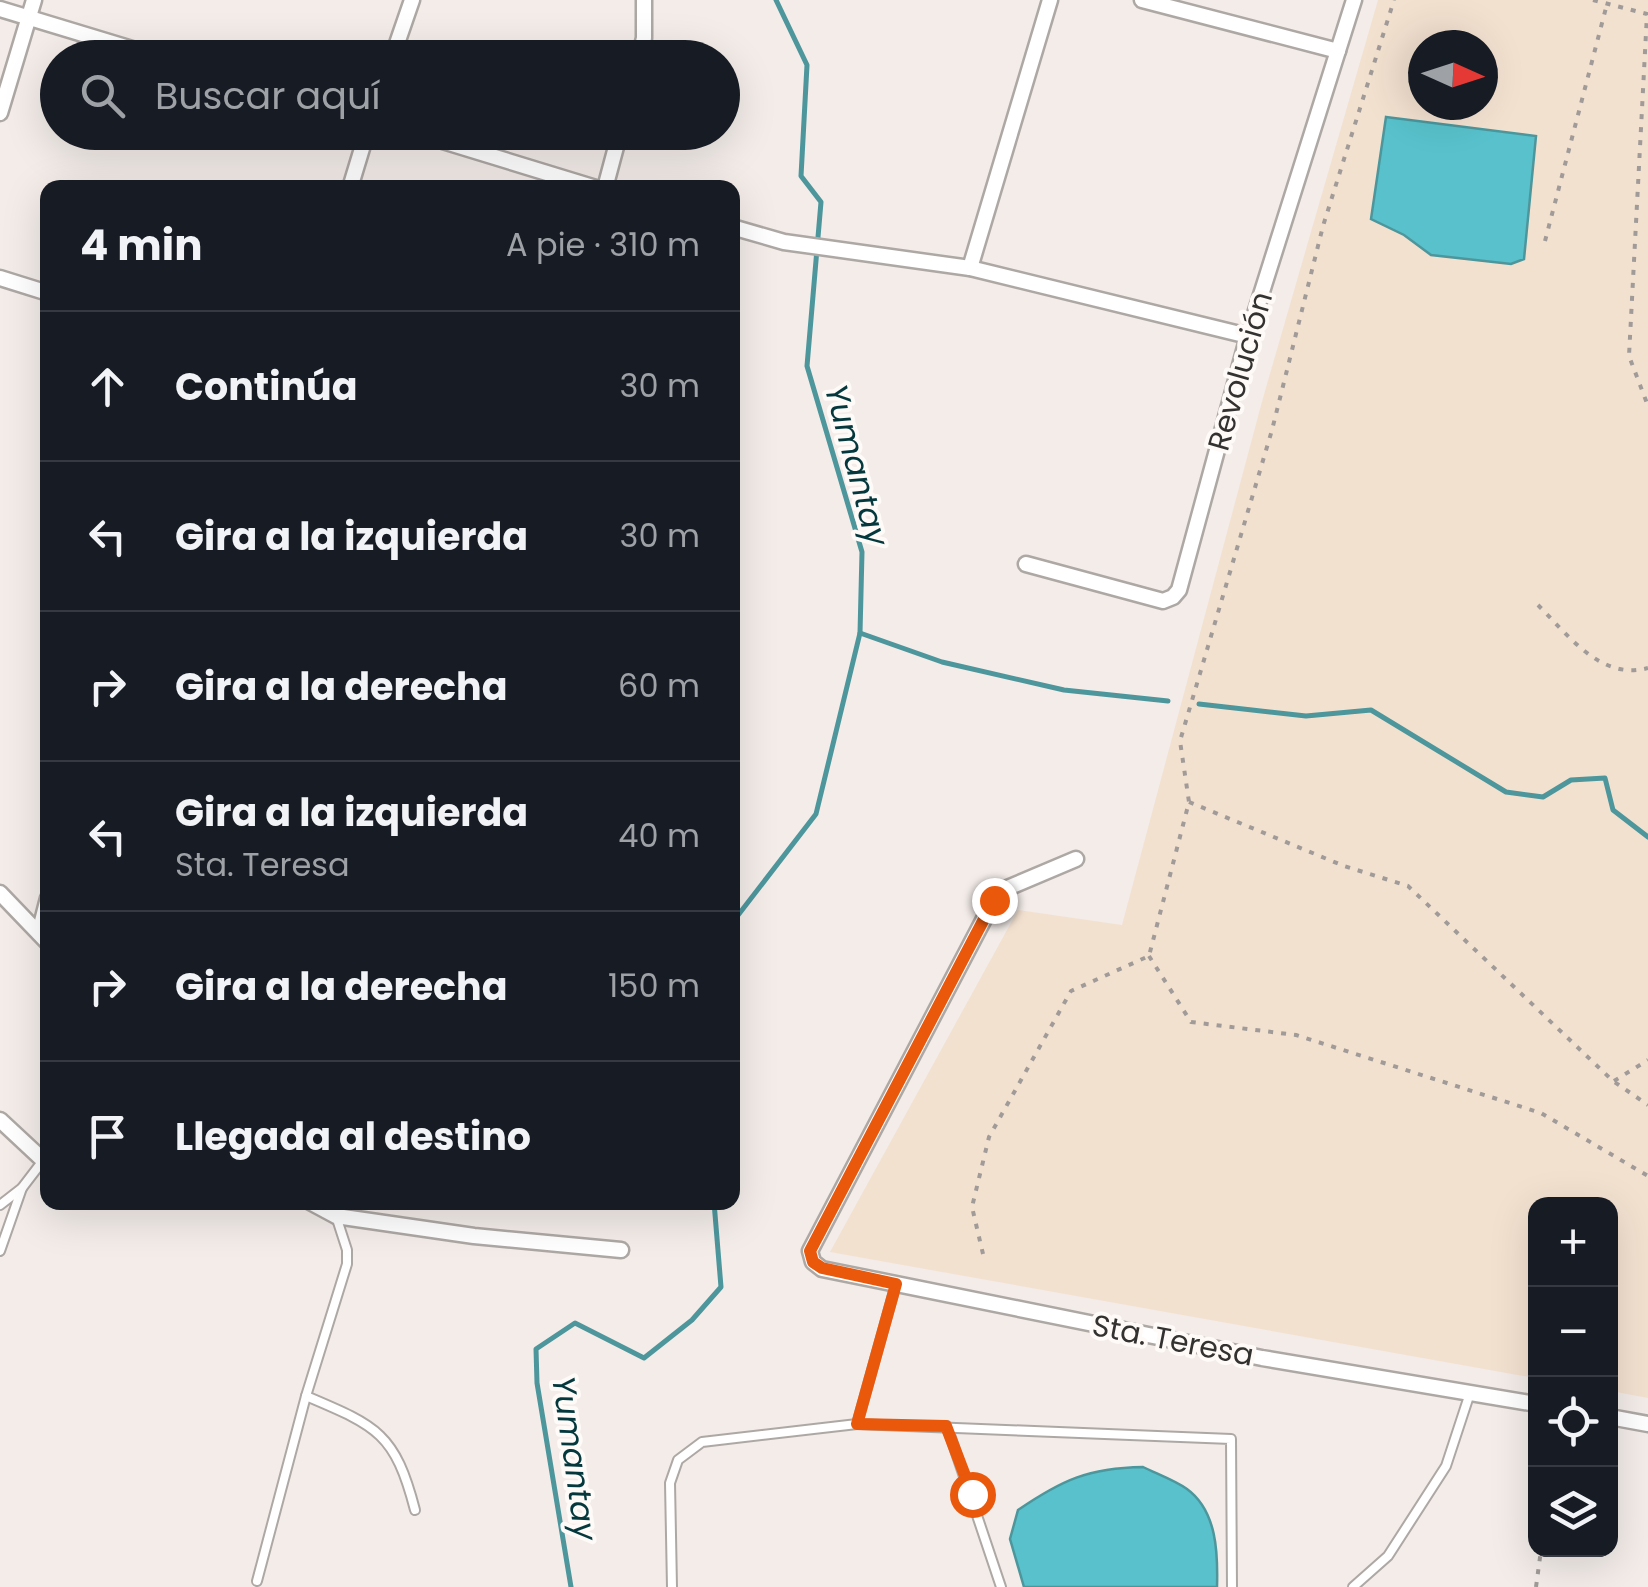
<!DOCTYPE html>
<html lang="es">
<meta charset="utf-8">
<style>
:root{--surface:#171b24;--page:#242831;--text:#f1f3f6;--muted:#9ea1a6;--line:#363941}
body{margin:0;font-family:Poppins,sans-serif;background:var(--page);color:var(--text)}
.controls{position:absolute;right:30px;bottom:30px;display:grid;overflow:hidden;border-radius:20px;box-shadow:0 10px 40px #0002}
.controls button{width:90px;height:90px;display:grid;place-items:center;padding:0;border:0;border-bottom:2px solid var(--line);background:var(--surface);color:var(--text);font:50px sans-serif}
.compass{position:absolute;left:1408px;top:30px;width:90px;height:90px;border-radius:50%;background:var(--surface);box-shadow:0 10px 40px #0002;rotate:93deg}
.stop{position:absolute;width:30px;height:30px;margin:-22px;border:8px solid #ea580c;border-radius:50%;background:#fff}
.stop.end{background:#ea580c;border-color:#fff;box-shadow:0 2px 10px #0008}
.list{margin:0;padding:0;list-style:none}
h2{display:flex;justify-content:space-between;align-items:center;height:130px;margin:0;padding:0 40px;font-size:42px}
h2 small{font-size:32px;font-weight:400;color:var(--muted)}
.list li{display:grid;grid-template-columns:65px 1fr auto;gap:30px;align-items:center;box-sizing:border-box;height:150px;padding:0 40px;border-top:2px solid var(--line)}
.list b{display:block;font-size:38px;white-space:nowrap}
.list p{margin:0;font-size:32px;white-space:nowrap;color:var(--muted)}
.list em{font-size:32px;font-style:normal;color:var(--muted)}
.icon{flex:none;width:55px;height:55px;fill:none;stroke:currentColor;stroke-width:2;stroke-linecap:round;stroke-linejoin:round}
.map{position:relative;flex:none;width:1648px;height:1587px;overflow:hidden}
.search{position:absolute;background:var(--surface);box-shadow:0 10px 40px #0002;left:40px;top:40px;width:700px;height:110px;display:flex;align-items:center;gap:25px;box-sizing:border-box;padding:0 35px;border-radius:55px;color:var(--muted);font-size:38px}
.panel{position:absolute;background:var(--surface);box-shadow:0 10px 40px #0002;left:40px;top:180px;width:700px;height:1030px;border-radius:20px}
.map>svg:first-child{display:block}
.industrial{fill:#f3e1d0;fill-rule:evenodd}
.water{fill:#58c1cb;stroke:#4d969c;stroke-width:2.5}
.lines{fill:none;stroke-linecap:round;stroke-linejoin:round}
.stream{stroke:#4d969c;stroke-width:5}
.lane-casing{stroke:#aea8a5;stroke-width:12}
.street-casing{stroke:#aea8a5;stroke-width:19}
.path{stroke:#a09b98;stroke-width:4;stroke-dasharray:5 8;stroke-linecap:butt}
.lane{stroke:#fff;stroke-width:8}
.street{stroke:#fff;stroke-width:14}
.route{stroke:#ea580c;stroke-width:12}
.labels{text-anchor:middle;dominant-baseline:central;stroke-width:8;stroke-linejoin:round;paint-order:stroke}
.street-label{font-size:30px;fill:#343230;stroke:#fefaf8}
.water-label{font-size:32px;font-style:italic;fill:#04383c;stroke:#fefaf8}
</style>
<div class="map">
<svg width="1648" height="1587" viewBox="0 0 1648 1587">
<rect width="100%" height="100%" fill="#f3ece9"/>
<!-- industrial -->
<path class="industrial" d="M1378 0H1648V1398L1611 1391 1610 1204H1536L1535 1378 830 1252 1018 910 1122 925 1263 398ZM1423 45H1483V105H1423Z"/>
<!-- water -->
<g class="water">
<path d="M1386 117 1536 136 1524 259 1511 264 1431 255 1404 235 1371 219Z"/>
<path d="M1143 1467C1157 1474 1174 1480 1187 1489 1217 1511 1218 1553 1217 1587H1024L1010 1539 1018 1510C1062 1480 1088 1468 1143 1467Z"/>
</g>
<g class="lines">
<!-- stream -->
<g class="stream">
<path d="M860 633 942 662 1064 690 1168 701"/>
<path d="M1199 704 1306 716 1371 710 1506 792 1543 797 1571 780 1605 778 1613 810 1648 837"/>
<path d="M732 923 816 814 860 633 862 552 807 366 821 202 801 176 807 65 776 0"/>
<path d="M571 1587 537 1383 536 1349 575 1323 644 1358 692 1320 721 1287 714 1202"/>
</g>
<defs>
<g id="lane">
<path d="M0 1205 22 1188 48 1154"/>
<path d="M0 1251 22 1188"/>
<path d="M306 1396C377 1426 395 1433 415 1510"/>
<path d="M857 1424 1231 1439 1232 1587"/>
<path d="M947 1426 1001 1587"/>
<path d="M257 1581 306 1396 347 1264V1250L336 1216"/>
<path d="M672 1587 670 1483 678 1460 702 1442 857 1424 896 1284"/>
<path d="M1353 1587 1388 1556 1446 1466 1470 1393"/>
</g>
<g id="street">
<path d="M1142 0 1338 51"/>
<path d="M0 9 162 58"/>
<path d="M392 58 412 0"/>
<path d="M639 58 644 38V0"/>
<path d="M0 113 34 0"/>
<path d="M413 132 596 188"/>
<path d="M350 188 367 132"/>
<path d="M605 188 620 132"/>
<path d="M732 227 784 242 970 268 1248 336"/>
<path d="M970 268 1050 0"/>
<path d="M0 278 48 293"/>
<path d="M1026 564 1163 601 1173 597 1179 590 1248 336 1354 0"/>
<path d="M1076 859 1005 889 994 900 810 1251 813 1262 822 1269 1262 1358 1536 1404"/>
<path d="M0 893 48 943"/>
<path d="M39 933 48 898"/>
<path d="M0 1120 43 1160"/>
<path d="M310 1202 336 1216 474 1236 621 1250"/>
<path d="M1610 1417 1648 1424"/>
</g>
</defs>
<!-- lane casing -->
<use href="#lane" class="lane-casing"/>
<!-- street casing -->
<use href="#street" class="street-casing"/>
<!-- path -->
<g class="path">
<path d="M1593 0 1647 14 1629 356 1648 406"/>
<path d="M1545 241 1607 4"/>
<path d="M1538 605C1568 635 1601 681 1648 668"/>
<path d="M1189 802 1344 866 1408 886 1613 1081 1648 1105"/>
<path d="M1149 956 1191 1022 1296 1035 1541 1113 1648 1176"/>
<path d="M1614 1081 1648 1060"/>
<path d="M983 1254 972 1207 989 1137 1071 991 1149 956 1189 802 1180 741 1272 430 1323 226 1394 0"/>
<path d="M1536 1587 1541 1550"/>
</g>
<!-- lane -->
<use href="#lane" class="lane"/>
<!-- street -->
<use href="#street" class="street"/>
</g>
<g class="lines">
<!-- route -->
<path class="route" d="M972 1494 946 1426 857 1424 896 1284 822 1268 813 1262 810 1251 994 900"/>
</g>
<g class="labels">
<!-- street labels -->
<g class="street-label">
<text transform="translate(1240 371) rotate(-74)">Revolución</text>
<text transform="translate(1173 1340) rotate(11)">Sta. Teresa</text>
</g>
<!-- water labels -->
<g class="water-label">
<text transform="translate(857 465) rotate(75)">Yumantay</text>
<text transform="translate(575 1458) rotate(82)">Yumantay</text>
</g>
</g>
</svg>
<div class="controls">
<button>+</button>
<button>−</button>
<button><svg class="icon" aria-label="locate" viewBox="0 0 24 24"><circle cx="12" cy="12" r="6"/><path d="M12 2v4M12 18v4M2 12h4M18 12h4"/></svg></button>
<button><svg class="icon" aria-label="layers" viewBox="0 0 24 24"><path d="M12 4l9 5-9 5-9-5zM3 14l9 5 9-5"/></svg></button>
</div>
<svg class="compass" viewBox="-18 -18 36 36"><path d="M0-13l5 13h-10z" fill="#e53935"/><path d="M0 13l5-13h-10z" fill="#9ea1a6"/></svg>
<div class="stop" style="left:972px;top:1494px"></div>
<div class="stop end" style="left:994px;top:900px"></div>
<div class="search"><svg class="icon" aria-label="search" viewBox="0 0 24 24"><circle cx="10" cy="10" r="6"/><path d="M15 15l6 6"/></svg>Buscar aquí</div>
<section class="panel">
<h2>4 min<small>A pie · 310 m</small></h2>
<ul class="list">
<li><svg class="icon" aria-label="ahead" viewBox="0 0 24 24"><path d="M12 20V5M6 11l6-6 6 6"/></svg><div><b>Continúa</b></div><em>30 m</em></li>
<li><svg class="icon" aria-label="left" viewBox="0 0 24 24"><path d="M17 20v-9H6M10 6l-5 5 5 5"/></svg><div><b>Gira a la izquierda</b></div><em>30 m</em></li>
<li><svg class="icon" aria-label="right" viewBox="0 0 24 24"><path d="M7 20v-9h11M14 6l5 5-5 5"/></svg><div><b>Gira a la derecha</b></div><em>60 m</em></li>
<li><svg class="icon" aria-label="left" viewBox="0 0 24 24"><path d="M17 20v-9H6M10 6l-5 5 5 5"/></svg><div><b>Gira a la izquierda</b><p>Sta. Teresa</p></div><em>40 m</em></li>
<li><svg class="icon" aria-label="right" viewBox="0 0 24 24"><path d="M7 20v-9h11M14 6l5 5-5 5"/></svg><div><b>Gira a la derecha</b></div><em>150 m</em></li>
<li><svg class="icon" aria-label="arrive" viewBox="0 0 24 24"><path d="M6 21V4h12l-3 4 3 4H6"/></svg><div><b>Llegada al destino</b></div></li>
</ul>
</section>
</div>
